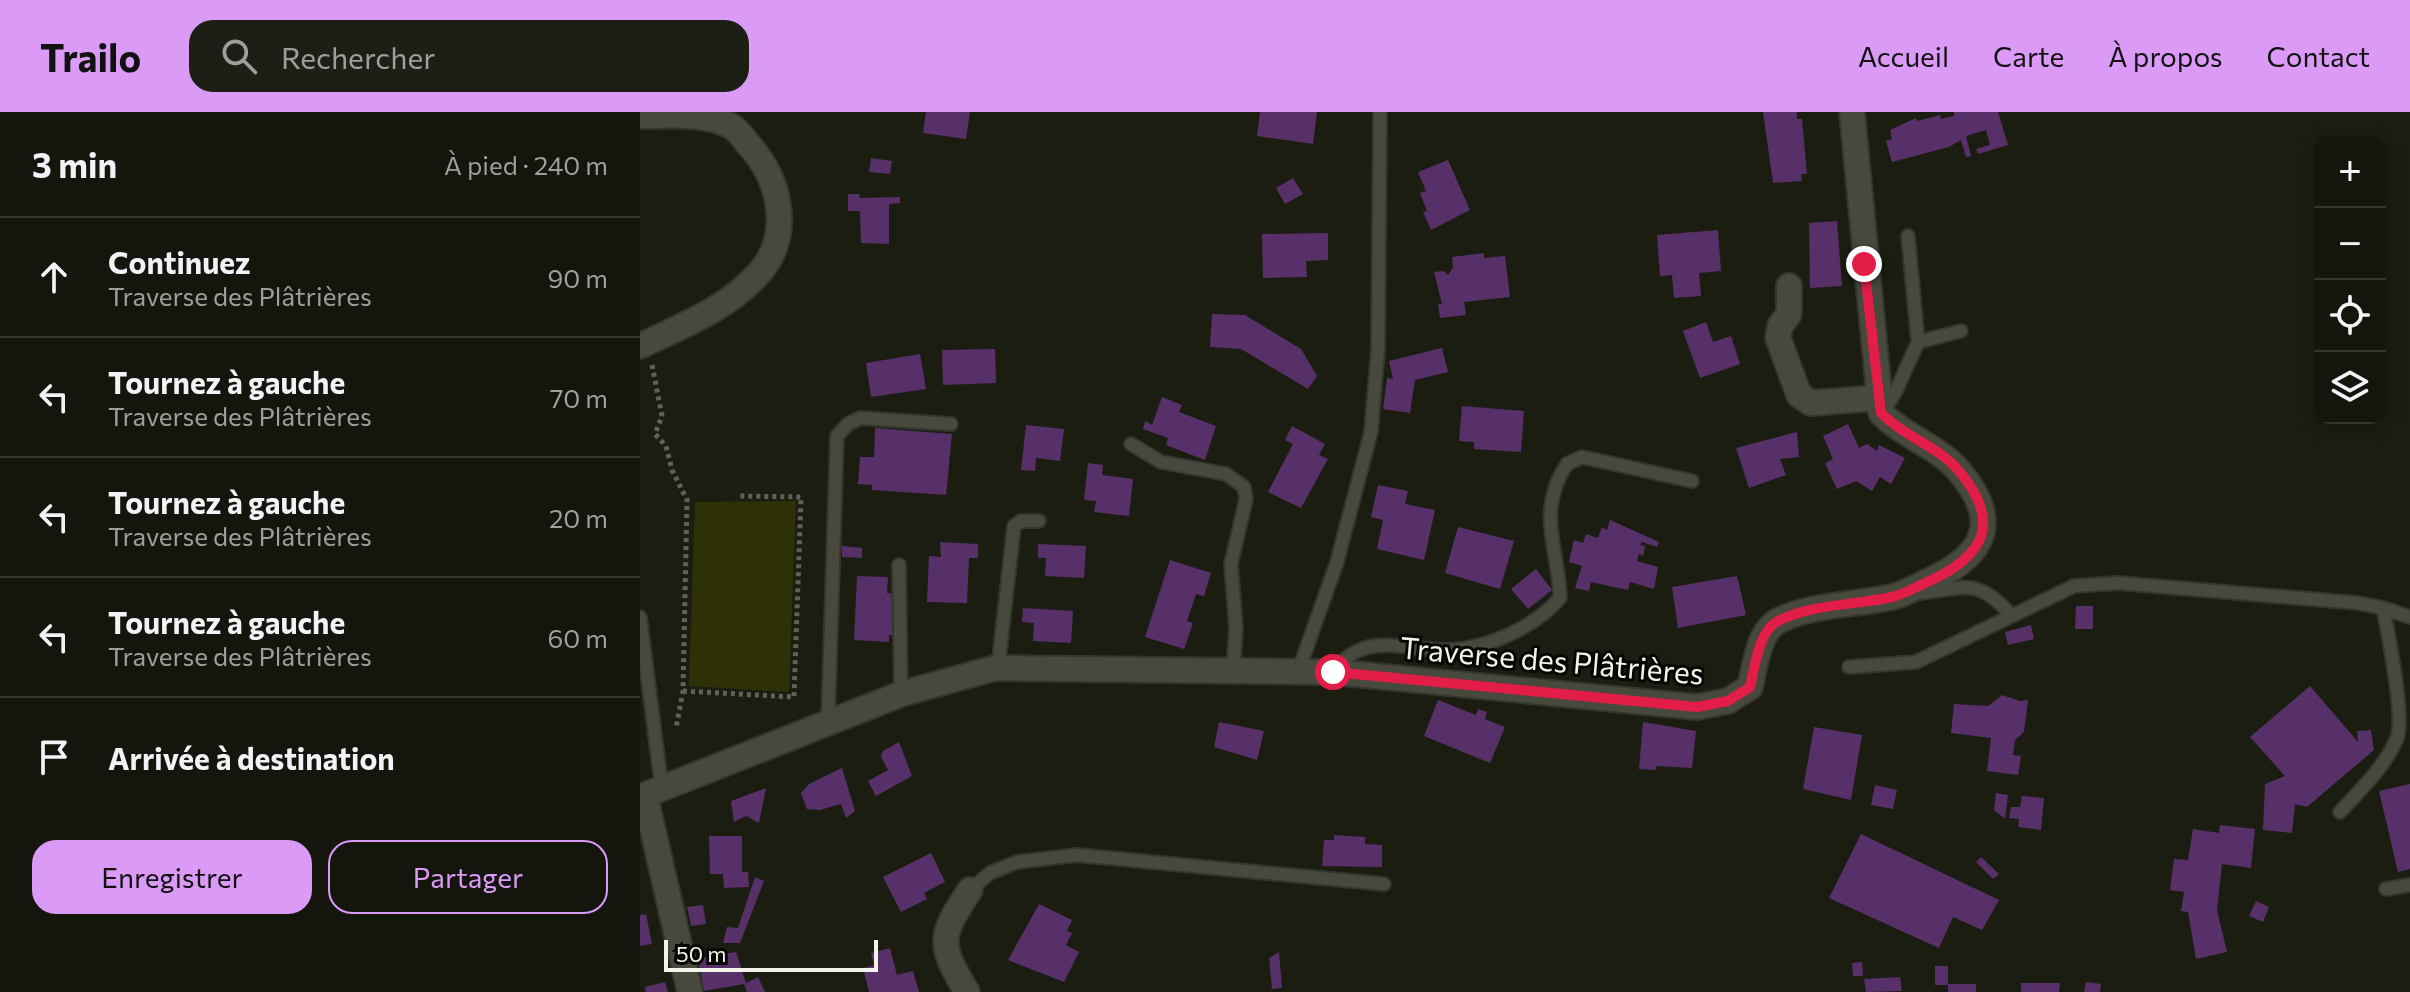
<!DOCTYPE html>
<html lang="fr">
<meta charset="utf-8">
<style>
:root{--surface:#14160d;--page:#1d1f16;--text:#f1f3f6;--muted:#9d9f9d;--line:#33352e;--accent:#da9af6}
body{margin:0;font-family:Commissioner,sans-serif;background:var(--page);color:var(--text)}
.controls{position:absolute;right:24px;top:24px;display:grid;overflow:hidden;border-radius:16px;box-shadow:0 4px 20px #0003}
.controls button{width:72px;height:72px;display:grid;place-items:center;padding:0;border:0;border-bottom:2px solid var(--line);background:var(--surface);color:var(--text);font:40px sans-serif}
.scale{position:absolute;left:24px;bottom:20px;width:214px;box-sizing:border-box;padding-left:8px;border:4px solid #f2f4ec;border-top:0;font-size:22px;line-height:28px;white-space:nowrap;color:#f2f4ec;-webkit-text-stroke:6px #060703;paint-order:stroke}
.stop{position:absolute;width:24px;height:24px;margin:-18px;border:6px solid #e11d48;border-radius:50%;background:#fff}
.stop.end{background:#e11d48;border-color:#fff;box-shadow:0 2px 8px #0008}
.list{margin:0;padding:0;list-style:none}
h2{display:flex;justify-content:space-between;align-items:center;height:104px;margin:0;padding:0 32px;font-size:34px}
h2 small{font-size:26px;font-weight:400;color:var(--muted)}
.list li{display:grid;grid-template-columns:52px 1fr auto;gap:24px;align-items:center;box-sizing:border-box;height:120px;padding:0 32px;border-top:2px solid var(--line)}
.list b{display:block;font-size:30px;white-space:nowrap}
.list p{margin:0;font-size:26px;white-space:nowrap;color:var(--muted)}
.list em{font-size:26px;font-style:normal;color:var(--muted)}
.actions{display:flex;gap:16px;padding:24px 32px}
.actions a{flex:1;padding:18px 0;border:2px solid var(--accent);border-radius:24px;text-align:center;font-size:28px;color:var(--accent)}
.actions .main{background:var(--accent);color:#111}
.icon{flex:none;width:44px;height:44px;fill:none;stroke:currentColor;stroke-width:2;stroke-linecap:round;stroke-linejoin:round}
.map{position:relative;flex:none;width:1770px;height:880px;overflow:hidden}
header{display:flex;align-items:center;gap:48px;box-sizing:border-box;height:112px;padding:0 40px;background:var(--accent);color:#111}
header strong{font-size:38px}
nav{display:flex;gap:44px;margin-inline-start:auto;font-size:28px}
.search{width:560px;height:72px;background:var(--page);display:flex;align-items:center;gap:20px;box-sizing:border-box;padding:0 28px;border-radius:24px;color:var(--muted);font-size:30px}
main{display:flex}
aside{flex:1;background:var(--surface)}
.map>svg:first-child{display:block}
.green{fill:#2e3108}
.building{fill:#583069}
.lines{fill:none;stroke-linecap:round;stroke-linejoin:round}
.lane-casing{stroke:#353630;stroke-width:16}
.street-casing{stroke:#353630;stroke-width:28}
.path{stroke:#606257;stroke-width:5;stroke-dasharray:4 4;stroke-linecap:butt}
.lane{stroke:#47493c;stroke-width:12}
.street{stroke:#47493c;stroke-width:24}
.route{stroke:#e11d48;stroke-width:10}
.labels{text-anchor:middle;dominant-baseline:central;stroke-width:6;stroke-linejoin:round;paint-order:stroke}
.street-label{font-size:30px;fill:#f2f4ec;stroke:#060703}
</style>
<header>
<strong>Trailo</strong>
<div class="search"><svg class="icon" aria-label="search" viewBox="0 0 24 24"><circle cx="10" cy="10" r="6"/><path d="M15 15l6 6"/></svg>Rechercher</div>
<nav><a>Accueil</a><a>Carte</a><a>À propos</a><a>Contact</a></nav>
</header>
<main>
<aside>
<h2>3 min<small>À pied · 240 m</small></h2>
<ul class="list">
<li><svg class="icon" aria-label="ahead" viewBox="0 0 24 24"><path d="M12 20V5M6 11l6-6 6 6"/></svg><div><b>Continuez</b><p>Traverse des Plâtrières</p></div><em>90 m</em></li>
<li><svg class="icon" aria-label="left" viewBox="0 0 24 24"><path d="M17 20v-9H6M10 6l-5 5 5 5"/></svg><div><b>Tournez à gauche</b><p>Traverse des Plâtrières</p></div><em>70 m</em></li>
<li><svg class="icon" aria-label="left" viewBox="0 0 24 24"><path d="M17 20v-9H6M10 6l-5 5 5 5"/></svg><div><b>Tournez à gauche</b><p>Traverse des Plâtrières</p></div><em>20 m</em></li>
<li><svg class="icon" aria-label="left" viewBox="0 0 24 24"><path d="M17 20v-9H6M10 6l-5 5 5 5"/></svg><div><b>Tournez à gauche</b><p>Traverse des Plâtrières</p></div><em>60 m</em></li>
<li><svg class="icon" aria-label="arrive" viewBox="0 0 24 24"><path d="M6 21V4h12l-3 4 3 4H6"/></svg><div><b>Arrivée à destination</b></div></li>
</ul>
<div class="actions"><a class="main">Enregistrer</a><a>Partager</a></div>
</aside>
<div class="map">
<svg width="1770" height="880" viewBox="0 0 1770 880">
<rect width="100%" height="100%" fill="#1b1d11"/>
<!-- green -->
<path class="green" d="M156 389 149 580 49 574 55 390Z"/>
<!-- building -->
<g class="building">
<path d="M286 0H330L326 27 283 21Z"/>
<path d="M620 0H677L673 32 617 24Z"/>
<path d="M1123 0H1157V7H1162L1167 62H1161L1162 69 1133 71Z"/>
<path d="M1314 0H1358L1368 33 1338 42 1336 37 1350 33 1346 18 1326 24 1331 44 1326 45 1321 28 1309 35 1252 50 1246 29 1252 27 1250 18 1276 6 1277 9 1300 3 1301 7 1314 4Z"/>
<path d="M231 46 252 49 250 62 229 60Z"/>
<path d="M808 48 830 98 791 118 783 100 787 99 780 81 786 79 778 60Z"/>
<path d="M653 66 663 82 645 92 636 76Z"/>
<path d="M208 82H219L220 86 260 85V91L249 92V132L221 131 220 99H208Z"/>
<path d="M1197 109 1202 174 1170 176 1169 111Z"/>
<path d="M1078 118 1081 159 1059 161 1061 184 1034 186 1032 163 1020 164 1017 123Z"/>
<path d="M688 121V148L666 149 667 165 623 166 622 122Z"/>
<path d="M844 141V146L865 144 870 185 824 190 826 203 800 206 798 192H802L794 160 804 159 808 163 813 155 812 145Z"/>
<path d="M572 202 605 203 661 237 677 264 668 277 601 237 570 235Z"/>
<path d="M1066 210 1073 230 1091 224 1100 252 1060 266 1043 219Z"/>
<path d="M802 236 808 260 775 268 770 301 743 297 747 266 753 267 749 249Z"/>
<path d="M355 237 356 271 303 273 302 238Z"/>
<path d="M280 242 286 277 231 285 226 251Z"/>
<path d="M522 285 542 293 539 300 576 314 565 348 526 333 528 326 503 317 505 309 512 313Z"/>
<path d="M822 294 884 299 881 340 834 337V330L819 329Z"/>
<path d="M1208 312 1219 336 1227 332 1237 339 1239 333 1265 346 1251 372 1240 365 1232 379 1216 369 1197 377 1185 351 1193 347 1183 324Z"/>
<path d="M386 313 424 317 420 349 396 346 395 359 381 358Z"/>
<path d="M652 314 685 332 679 343 688 347 661 396 628 380 653 332 645 328Z"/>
<path d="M235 316 312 322 306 383 232 378V373L218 372 220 345H234Z"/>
<path d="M1157 320 1159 345 1140 347 1146 363 1109 376 1096 336Z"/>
<path d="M448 351 463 353 462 363 493 367 489 404 454 400 456 389 444 388Z"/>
<path d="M738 373 768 379 765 392 795 398 784 448 737 437 743 408 731 405Z"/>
<path d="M970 408 1019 430 1017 435 1002 430 1000 433 1005 434 1003 444 999 442 997 449 1018 455 1014 477 990 470 988 478 951 470 949 479 935 476 942 454 929 450 934 428 943 431 946 422 958 426 962 415 967 418Z"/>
<path d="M818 415 874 429 860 477 805 461Z"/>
<path d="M300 430 338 432V446H329L327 491 287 490 289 444 301 445Z"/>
<path d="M398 432 446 434 444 466 405 464 406 446H398Z"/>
<path d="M202 434 222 436V446L202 445Z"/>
<path d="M530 448 571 461 564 484 556 482 547 509 553 511 544 537 505 525Z"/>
<path d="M896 457 912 478 888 497 871 477Z"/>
<path d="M217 464 248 465 247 481 257 482 255 523H249V530L214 528Z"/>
<path d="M1097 464 1106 503 1038 516 1032 475Z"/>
<path d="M1436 494H1453V517H1435Z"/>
<path d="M383 496 433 499 431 531 393 529 394 511 382 510Z"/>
<path d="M1391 513 1394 527 1368 533 1365 520Z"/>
<path d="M1670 574 1718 630 1717 619 1731 618 1734 638 1667 695 1655 692 1652 721 1623 718 1625 672 1645 664 1610 625Z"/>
<path d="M1362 583 1380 589 1388 588 1384 620 1375 628 1373 643 1381 644 1378 663 1347 659 1351 626 1311 621 1314 592 1348 594Z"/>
<path d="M798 588 836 603 838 597 847 600 845 607 865 615 850 651 784 624Z"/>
<path d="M579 610 624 619 617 648 574 635Z"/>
<path d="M1003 610 1056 619 1052 656 1016 654V658L999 657Z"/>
<path d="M1174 615 1222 623 1211 688 1163 677Z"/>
<path d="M259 630 272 664 236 684 228 669 248 658 241 645 243 639Z"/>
<path d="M202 656 215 699 206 706 201 692 180 698 167 697 161 681 169 672Z"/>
<path d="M1770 672V757L1758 760 1739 679Z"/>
<path d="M1235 673 1257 678 1253 697 1231 693Z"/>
<path d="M126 676 119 711 106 704 94 710 91 689Z"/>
<path d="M1356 681 1368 683 1365 707 1354 698Z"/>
<path d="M1382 684 1404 686 1401 718 1378 715 1379 707 1369 706 1371 695H1380Z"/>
<path d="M1580 713 1615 717 1611 756 1582 752 1577 798 1587 840 1556 847 1548 800 1541 799 1544 780 1530 778 1534 747 1548 748 1553 717 1579 721Z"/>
<path d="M1221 722 1359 788 1342 818 1313 805 1299 836 1189 786Z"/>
<path d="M694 723 725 725V732L742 733V755L682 754 684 728H694Z"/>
<path d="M69 724H102V760H108L109 775 84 776 83 762H70Z"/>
<path d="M291 741 305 770 284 781 287 787 261 800 243 765Z"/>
<path d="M1341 745 1359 762 1353 767 1336 750Z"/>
<path d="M115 765 124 769 100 831H83L87 815 98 816Z"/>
<path d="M1616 789 1629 795 1623 810 1609 804Z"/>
<path d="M399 792 432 808 427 819 432 821 426 833 439 840 424 870 368 848Z"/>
<path d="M63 793 66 812 51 814 47 795Z"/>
<path d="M6 802 12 832 0 834V803Z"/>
<path d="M250 836 257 863 273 859 279 880H229L223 856 234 853 231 841Z"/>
<path d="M96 840 106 871 118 865 125 880H107L104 872 64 879 58 846Z"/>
<path d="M639 840 642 876 632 877 629 846Z"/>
<path d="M1222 850 1223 864H1213L1212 851Z"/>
<path d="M1295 854H1308V872H1336V880H1308V873H1295Z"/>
<path d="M1260 865 1262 879 1226 880 1224 867Z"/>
<path d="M25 870 28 880H6L5 875Z"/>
<path d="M1446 870 1461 872 1460 880H1444Z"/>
<path d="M1381 871H1420L1419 880H1381Z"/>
</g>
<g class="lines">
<defs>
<g id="lane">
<path d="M1278 230 1321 219"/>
<path d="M1243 299 1255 281 1278 230 1268 124"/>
<path d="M491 332 521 350 586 362 604 375 606 387 591 452 596 516 593 560"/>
<path d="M259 453 261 582"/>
<path d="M1279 481C1326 476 1337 465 1371 503"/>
<path d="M1743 496 1770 505"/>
<path d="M0 505 22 678"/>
<path d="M1209 555 1276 550 1434 474 1478 471 1718 491 1743 496C1748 520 1765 607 1757 626 1746 654 1720 678 1700 700"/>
<path d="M358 556 374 414 381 409H399"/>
<path d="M658 560 697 450 731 320 738 237 740 0"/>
<path d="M693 560C725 517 763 539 808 538 847 537 895 515 920 486 919 437 895 400 927 352L942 345 1052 369"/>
<path d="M188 609 197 324 208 312 220 306 311 312"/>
<path d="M1746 777 1770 773"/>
<path d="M330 778 350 761 377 750 437 743 744 772"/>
</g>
<g id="street">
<path d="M0 4C30 4 64 0 91 14 98 18 103 26 108 32 140 66 153 122 120 160 89 196 42 214 0 234"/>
<path d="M1149 174V202L1140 214 1138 226 1159 283 1171 291 1237 286"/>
<path d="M5 684 50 880"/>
<path d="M0 685 261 582 355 556 693 560 1057 595 1088 589 1110 575C1115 555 1118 520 1138 509 1171 492 1216 493 1252 485 1266 482 1279 473 1291 468 1346 442 1361 409 1319 359 1298 334 1264 325 1241 301L1212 0"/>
<path d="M327 880C298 832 299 824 330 778"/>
</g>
</defs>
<!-- lane casing -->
<use href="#lane" class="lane-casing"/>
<!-- street casing -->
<use href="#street" class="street-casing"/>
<!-- path -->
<g class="path">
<path d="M12 253 22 304 15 322 26 334 32 358 47 388 43 579 36 616"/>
<path d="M43 579 154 585 161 385 97 384"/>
</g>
<!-- lane -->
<use href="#lane" class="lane"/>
<!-- street -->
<use href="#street" class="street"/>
</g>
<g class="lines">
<!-- route -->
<path class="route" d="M693 560 1057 595 1088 589 1110 575C1115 555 1118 520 1138 509 1171 492 1216 493 1252 485 1266 482 1279 473 1292 468 1346 442 1361 409 1319 359 1298 334 1264 325 1241 301L1224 152"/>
</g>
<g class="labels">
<!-- street labels -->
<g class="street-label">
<text transform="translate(912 547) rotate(5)">Traverse des Plâtrières</text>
</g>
</g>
</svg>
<div class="controls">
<button>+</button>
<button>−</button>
<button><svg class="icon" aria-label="locate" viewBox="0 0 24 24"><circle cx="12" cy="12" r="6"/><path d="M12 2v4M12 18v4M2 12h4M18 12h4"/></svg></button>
<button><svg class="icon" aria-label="layers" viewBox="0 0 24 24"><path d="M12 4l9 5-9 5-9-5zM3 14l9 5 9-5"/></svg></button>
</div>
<div class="scale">50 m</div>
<div class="stop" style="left:693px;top:560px"></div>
<div class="stop end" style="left:1224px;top:152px"></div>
</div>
</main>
